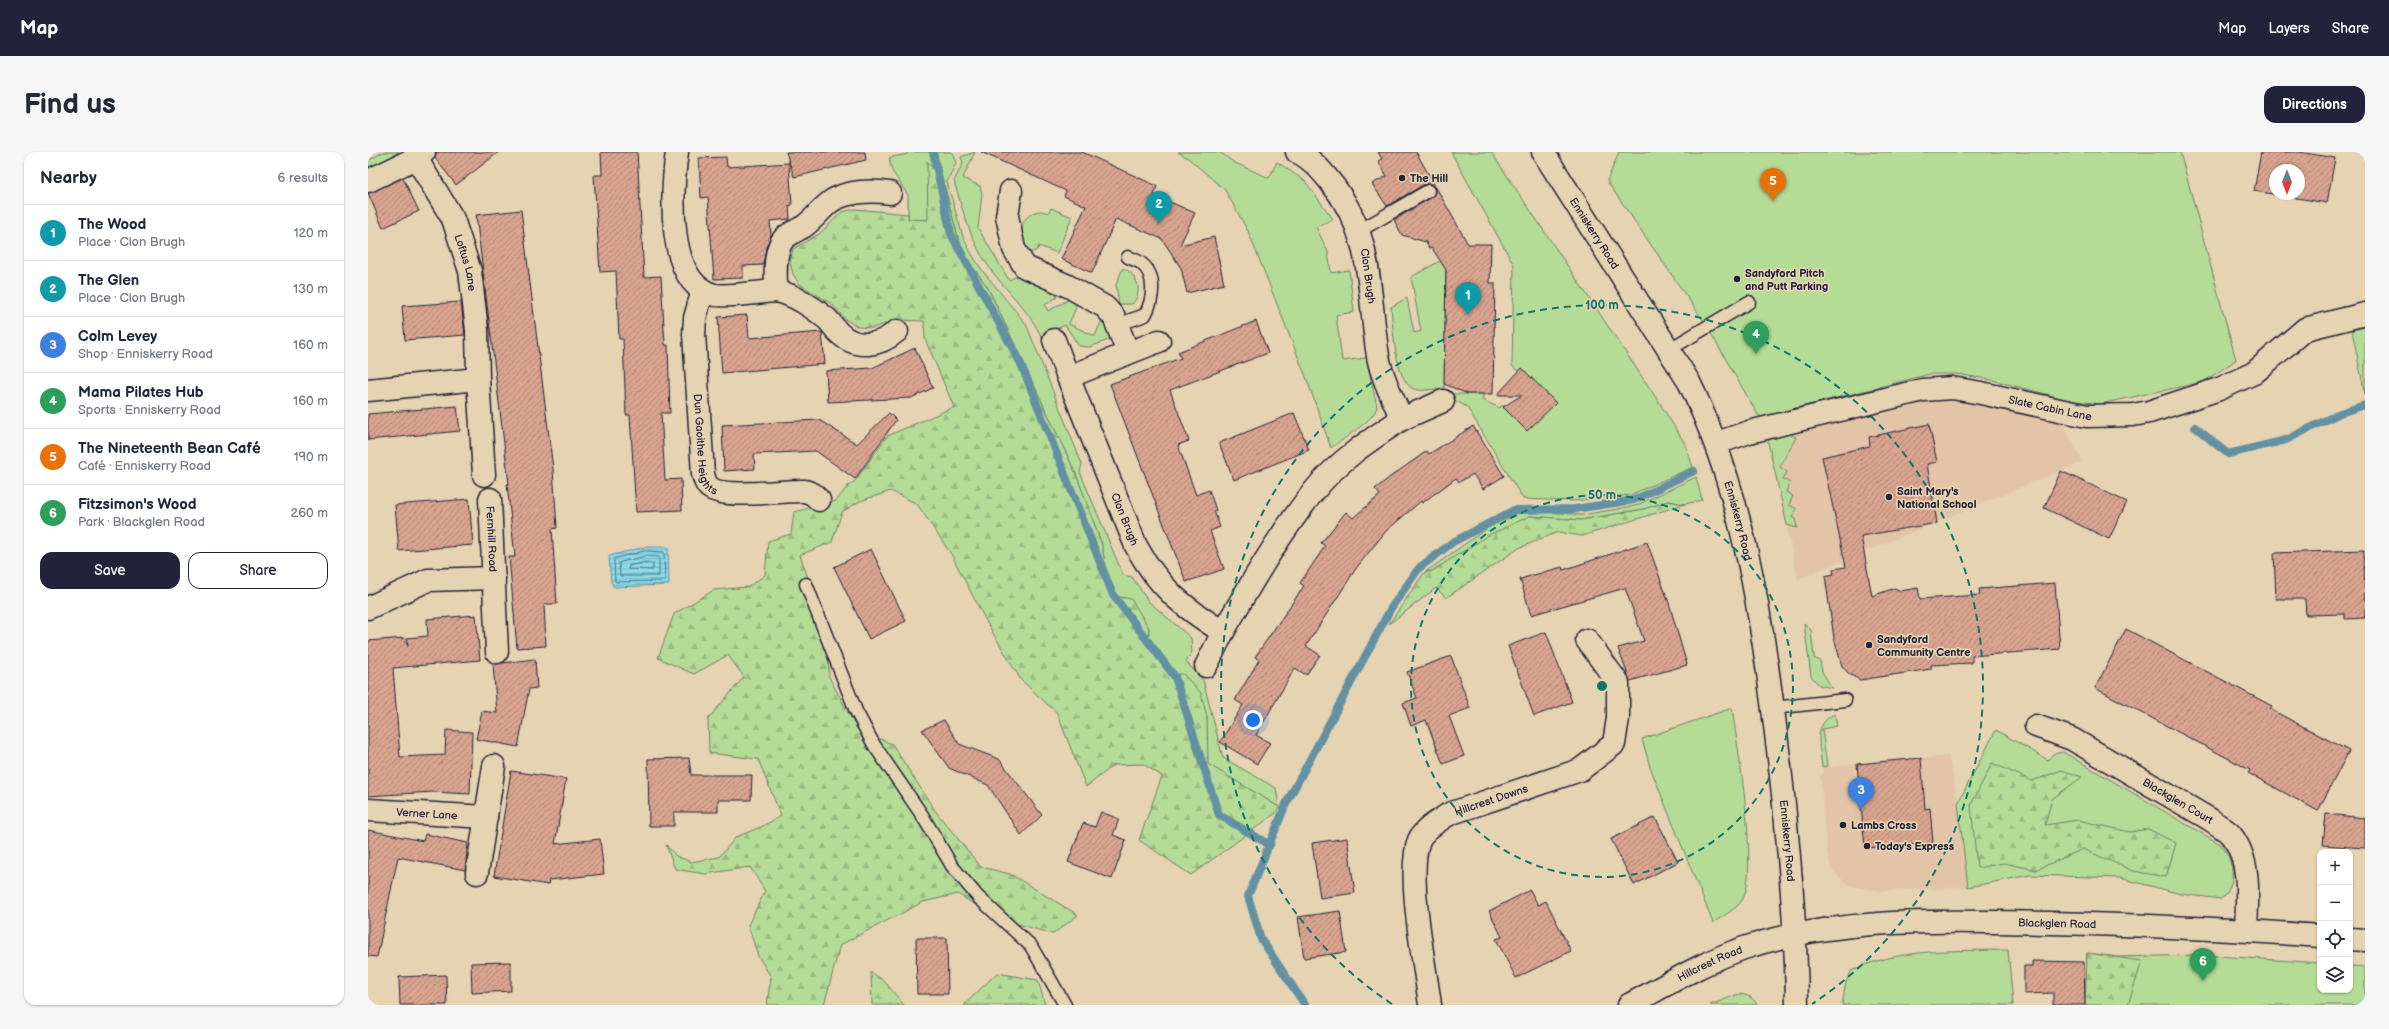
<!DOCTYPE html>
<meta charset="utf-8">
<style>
:root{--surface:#fff;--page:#f6f6f7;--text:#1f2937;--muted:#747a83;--line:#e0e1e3;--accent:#22223b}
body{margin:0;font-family:"Balsamiq Sans",sans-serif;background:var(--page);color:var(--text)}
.controls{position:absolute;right:12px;bottom:12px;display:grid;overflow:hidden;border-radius:8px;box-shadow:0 1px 3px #0004}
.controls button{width:36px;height:36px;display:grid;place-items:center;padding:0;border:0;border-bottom:1px solid var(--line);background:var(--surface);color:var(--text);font:20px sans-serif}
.compass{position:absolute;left:1901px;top:12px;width:36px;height:36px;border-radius:50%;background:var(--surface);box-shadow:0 1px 3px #0004;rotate:180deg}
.you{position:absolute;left:885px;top:568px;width:14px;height:14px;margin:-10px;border:3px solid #fff;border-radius:50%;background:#1a73e8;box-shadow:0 0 0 6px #1a73e833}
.badge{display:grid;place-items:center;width:26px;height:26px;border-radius:50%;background:var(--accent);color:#fff;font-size:13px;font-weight:700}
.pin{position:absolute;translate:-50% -33px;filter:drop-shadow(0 1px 2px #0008)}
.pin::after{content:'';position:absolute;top:21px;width:14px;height:12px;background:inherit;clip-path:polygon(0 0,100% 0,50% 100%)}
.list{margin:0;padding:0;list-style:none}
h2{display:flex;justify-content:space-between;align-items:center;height:52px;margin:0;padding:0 16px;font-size:17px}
h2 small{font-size:13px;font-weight:400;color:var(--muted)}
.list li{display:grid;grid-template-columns:26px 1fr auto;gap:12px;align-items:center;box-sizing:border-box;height:56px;padding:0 16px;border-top:1px solid var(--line)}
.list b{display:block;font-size:15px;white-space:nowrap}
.list p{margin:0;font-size:13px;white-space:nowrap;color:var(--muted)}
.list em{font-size:13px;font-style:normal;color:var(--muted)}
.actions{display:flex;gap:8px;padding:12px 16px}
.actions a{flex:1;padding:9px 0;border:1px solid var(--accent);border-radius:12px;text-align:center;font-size:14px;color:var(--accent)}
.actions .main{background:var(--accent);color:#fff}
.icon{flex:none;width:22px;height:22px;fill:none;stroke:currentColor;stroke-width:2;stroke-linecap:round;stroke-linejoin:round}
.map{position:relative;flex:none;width:1997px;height:853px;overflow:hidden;border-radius:12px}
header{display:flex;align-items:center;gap:24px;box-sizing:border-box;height:56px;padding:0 20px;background:var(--accent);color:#fff}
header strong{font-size:19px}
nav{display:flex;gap:22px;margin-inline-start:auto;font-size:14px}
.intro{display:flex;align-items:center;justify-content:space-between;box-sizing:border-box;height:96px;padding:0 24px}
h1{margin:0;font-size:28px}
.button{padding:10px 18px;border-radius:12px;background:var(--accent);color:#fff;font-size:14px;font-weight:700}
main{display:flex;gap:24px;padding:0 24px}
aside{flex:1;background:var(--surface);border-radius:12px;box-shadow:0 1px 3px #0004}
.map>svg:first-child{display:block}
.built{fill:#e2c5a7}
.green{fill:#b5dc97;stroke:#6c7f69}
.forest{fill:url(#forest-firs);stroke:#6c7f69}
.water{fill:url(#water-rules);stroke:#6291a4}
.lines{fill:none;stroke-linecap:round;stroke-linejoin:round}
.shore{stroke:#4c6c81;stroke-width:1}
.stream{stroke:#6291a4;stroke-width:8}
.building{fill:url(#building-hatch);stroke:#22223b;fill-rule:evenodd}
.lane-casing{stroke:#22223b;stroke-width:15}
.street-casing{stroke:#22223b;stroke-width:25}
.secondary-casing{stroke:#22223b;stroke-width:25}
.lane{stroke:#e6d3b1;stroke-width:12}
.street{stroke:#e6d3b1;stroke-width:22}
.secondary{stroke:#e6d3b1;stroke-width:22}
.ring{fill:none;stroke:#0f766e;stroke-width:2;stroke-dasharray:7 5}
.poi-dot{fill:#22223b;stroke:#e6d3b1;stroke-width:1.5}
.labels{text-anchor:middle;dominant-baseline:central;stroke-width:3.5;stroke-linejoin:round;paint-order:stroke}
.poi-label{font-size:11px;font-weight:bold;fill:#22223b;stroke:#e6d3b1;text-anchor:start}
.street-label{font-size:11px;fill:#22223b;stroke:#e6d3b1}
.centre{fill:#0f766e;stroke:#e6d3b1;stroke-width:2}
.ring-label{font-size:12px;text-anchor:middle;font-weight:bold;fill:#0f766e;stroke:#e6d3b1;stroke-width:3.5;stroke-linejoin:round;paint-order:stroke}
</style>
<header>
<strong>Map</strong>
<nav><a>Map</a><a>Layers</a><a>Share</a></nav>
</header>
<div class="intro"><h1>Find us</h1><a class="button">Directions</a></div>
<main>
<aside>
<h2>Nearby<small>6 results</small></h2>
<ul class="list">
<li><span class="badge" style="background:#0f9aa8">1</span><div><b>The Wood</b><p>Place · Clon Brugh</p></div><em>120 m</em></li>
<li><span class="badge" style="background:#0f9aa8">2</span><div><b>The Glen</b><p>Place · Clon Brugh</p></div><em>130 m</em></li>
<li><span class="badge" style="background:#3f7fe0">3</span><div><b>Colm Levey</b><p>Shop · Enniskerry Road</p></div><em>160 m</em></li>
<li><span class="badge" style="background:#2e9e5b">4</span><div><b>Mama Pilates Hub</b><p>Sports · Enniskerry Road</p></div><em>160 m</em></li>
<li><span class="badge" style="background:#e8710a">5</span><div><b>The Nineteenth Bean Café</b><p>Café · Enniskerry Road</p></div><em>190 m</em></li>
<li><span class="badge" style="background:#2e9e5b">6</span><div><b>Fitzsimon's Wood</b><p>Park · Blackglen Road</p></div><em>260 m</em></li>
</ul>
<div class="actions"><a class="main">Save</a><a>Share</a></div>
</aside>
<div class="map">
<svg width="1997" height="853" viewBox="0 0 1997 853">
<defs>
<pattern id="forest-firs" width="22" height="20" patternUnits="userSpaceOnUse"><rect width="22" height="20" fill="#b5dc97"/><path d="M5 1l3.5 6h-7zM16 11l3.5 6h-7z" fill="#9bbc83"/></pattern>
<pattern id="water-rules" width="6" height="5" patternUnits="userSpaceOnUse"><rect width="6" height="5" fill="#8cdbea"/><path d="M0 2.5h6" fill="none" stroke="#78bcca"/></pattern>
<pattern id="building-hatch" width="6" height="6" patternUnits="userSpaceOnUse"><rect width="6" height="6" fill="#d9a48f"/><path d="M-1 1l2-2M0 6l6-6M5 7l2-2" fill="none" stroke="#b08576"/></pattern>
</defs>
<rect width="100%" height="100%" fill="#e6d3b1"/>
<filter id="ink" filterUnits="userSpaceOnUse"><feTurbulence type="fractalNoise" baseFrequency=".025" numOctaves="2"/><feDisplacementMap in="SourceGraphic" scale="8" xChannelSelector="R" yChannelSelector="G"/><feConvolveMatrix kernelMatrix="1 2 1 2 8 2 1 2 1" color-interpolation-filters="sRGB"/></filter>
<g filter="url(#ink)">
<!-- built -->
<g class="built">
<path d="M1574 246 1611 251 1695 271 1714 310 1430 427 1400 290 1401 287 1447 274Z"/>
<path d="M1581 604 1590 651 1600 735 1510 739 1483 734 1473 727 1463 717 1459 698 1452 623 1455 622 1454 615Z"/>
</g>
<!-- green -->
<g class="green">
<path d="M15 0H31L0 17V9Z"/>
<path d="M539 0H584L588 11 579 30 595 85 603 101 614 118 658 172 714 312 712 320 755 423 764 425 780 449 823 486 824 500 818 510 835 528 855 606 908 636 911 655 839 612V565L815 523 802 522 780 492 781 476 742 443 734 393 708 322 620 136 599 107 590 85 575 29 560 10 561 68 540 67V43L524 19 521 6 539 2Z"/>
<path d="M607 0 595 26 612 34 614 42 610 76 641 128 649 124 688 141 689 145 677 153 680 159 700 148 706 149 708 155 701 172 727 184 734 168 743 187 722 195 711 194 697 173 673 184C660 156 636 138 619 112 602 87 595 59 586 29L595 11 593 5Z"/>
<path d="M810 0H852L865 10 901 26 909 10 937 29 965 67 948 75 960 100 963 121 981 118 986 160 968 163 974 209 998 206 1009 254C1007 269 975 286 963 296L938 225 880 79 857 38 820 6Z"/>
<path d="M1083 0H1123L1291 250 1317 292 1325 315 1262 343 1205 349 1155 347 1099 255 1076 242H1116L1114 248 1132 256 1134 253 1159 279 1151 220 1144 214 1146 113Z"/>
<path d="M1251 0H1812L1868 208 1835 230 1732 252 1701 248 1624 228 1589 222H1562L1394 265 1390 263 1337 171 1239 29Z"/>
<path d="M683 56 704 65 689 101 671 94 670 97 657 104C654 88 648 70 665 61 671 58 675 59 680 61Z"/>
<path d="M1072 109 1074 111 1078 109 1076 240C1066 234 1056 241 1046 237 1026 229 1025 173 1023 155L1039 146 1046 181 1053 179 1043 125Z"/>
<path d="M755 116C769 122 776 140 764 152H751L748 133Z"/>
<path d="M1997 175V243L1984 178Z"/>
<path d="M1419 281 1428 285 1412 315 1419 320 1415 327 1422 331 1418 340 1425 344 1421 353 1429 357 1424 365 1427 367 1429 376 1419 373 1400 290 1401 287Z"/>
<path d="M1328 325 1334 348 1317 352 1300 349 1276 357 1213 368 1162 364 1064 419 1056 421 1118 377 1150 361 1183 360 1214 363 1267 354Z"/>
<path d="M1436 471 1443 478 1446 506 1452 509 1454 520 1464 536 1451 533 1443 524Z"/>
<path d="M1364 556C1369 593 1392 721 1374 748 1368 758 1354 764 1345 771L1282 615 1274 587Z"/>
<path d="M1467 562 1469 574 1454 577 1459 614 1454 615C1452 594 1444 572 1467 562Z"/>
<path d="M1628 578 1680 608 1685 602 1695 600 1852 692C1865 707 1871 732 1853 747L1813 742 1752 726 1662 723 1600 735 1590 651Z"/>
<path d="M1640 798 1645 853H1474L1478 830 1484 818C1534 796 1586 799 1640 798Z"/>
<path d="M1719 801 1749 805 1834 803 1952 811V838H1982V814L1997 815V853H1717Z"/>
<path d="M1371 842C1380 843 1385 845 1389 853H1342Z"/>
</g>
<!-- forest -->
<g class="forest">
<path d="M559 9 575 29 590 85 599 107 620 136 708 322 734 393 742 443 763 447 781 476 780 492 802 522H815L833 541 839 565 840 612 911 655 908 661 823 723 771 688 794 624 775 612 746 613 718 635 689 561 653 528 619 471 583 402 549 352 523 339 492 349 474 360 464 390 432 403 460 483 461 525 489 577 524 592 568 660 613 715 642 722 710 763 685 782 628 766 590 742 555 750 472 793 456 853H399L403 825 390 804 380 773 397 739 382 715 337 722 307 717 298 693 308 704 323 710 351 705 368 685 393 675 413 664 390 607 341 601 340 567 376 525 360 503 326 522 290 506 306 462 346 438 380 435 397 423 400 389 423 382 426 360 468 349 480 334 487 329 519 284 586 255 557 187 556 169 530 168 504 176 490 175 477 167 464 152 431 132 425 122 422 110 425 97 451 82 474 60 487 57 540 62V67L560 68Z"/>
<path d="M1300 349 1317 352 1214 384 1190 380 1151 396 1078 446 1068 436 1021 472 1056 421 1064 419 1121 383 1162 364 1213 368 1276 357Z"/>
<path d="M1624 611 1664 629 1694 618 1714 625 1684 647 1677 673 1710 668 1762 680 1780 677 1808 691 1798 725 1765 719 1715 697 1668 718 1636 711 1609 716 1603 653Z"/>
<path d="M1719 801 1774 809 1760 853H1717Z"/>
<path d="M503 820 516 829 536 853H504Z"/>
<path d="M629 821 670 828 677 853H596Z"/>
</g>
<!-- water -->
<path class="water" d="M277 395H300L301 433 246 435 243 430 241 404Z"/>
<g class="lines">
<!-- shore -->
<g class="shore">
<path d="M277 399 296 400 297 429 247 430 246 407Z"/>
<path d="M278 404 291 405V424H252L251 411Z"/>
<path d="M279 410 285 411V418L260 417 261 414Z"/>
</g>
<!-- stream -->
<g class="stream">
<path d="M565 0 583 82 653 212 745 443 807 525 851 663 902 693"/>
<path d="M1827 275 1860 302 1918 288 1972 261 1997 253"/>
<path d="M937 853 893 787 880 744 918 652 1023 456 1051 416 1085 390 1146 358 1207 357 1266 348 1326 319"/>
</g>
</g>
<!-- building -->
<g class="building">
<path d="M68 0H131L88 33 67 6Z"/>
<path d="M233 0H269L276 125 293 124 297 193H300L302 261H293L297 328 313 327 314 358 268 360 262 263H258L255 187H251L248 119 232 120 226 23H234Z"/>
<path d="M418 0H497L498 8 426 25Z"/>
<path d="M613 0H714L789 34 786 43 827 61 812 93 846 85 856 132 819 141 813 116 794 87 748 67 724 121 693 107 718 54 696 44 698 39Z"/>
<path d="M1010 0H1048L1100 92H1123L1122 131H1127L1125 242H1100L1076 232 1078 118 1064 96 1061 97 1058 90 1034 83 1026 68 1064 45 1067 39V36L1063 32H1057L1019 54 1004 32 1019 24 1010 9 1014 7Z"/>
<path d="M1893 0H1931L1967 6 1959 51 1886 39ZM1907 18H1931V42H1907Z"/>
<path d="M358 5 359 15 421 11 424 53 421 54 422 67 402 69 403 83 398 96 395 113 375 114V126L346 127 340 45 333 46 331 6Z"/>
<path d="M35 26 51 59 15 76 0 41Z"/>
<path d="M153 58 185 317 189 376 184 377 189 452H176L178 494 149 496 141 405H147L139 332H141L108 63Z"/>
<path d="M93 150 97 183 37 188 34 154Z"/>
<path d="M379 163 381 186 454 180 457 212 354 221 350 165Z"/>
<path d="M888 169 900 201 802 238 821 289 810 293 828 343 841 338 848 358 846 359 852 375 842 379 856 417 818 430 742 232 813 206 810 200Z"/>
<path d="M547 196 565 236 543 246 460 250 458 219 504 216Z"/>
<path d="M1154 216 1188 251 1159 279 1135 255 1154 243H1129Z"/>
<path d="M89 254 92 279 0 288V262Z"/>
<path d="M521 261 528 268 487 327 448 299 386 302 387 317 356 319 354 273 451 268 489 292Z"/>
<path d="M926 261 941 298 866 328 851 291Z"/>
<path d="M1561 272 1569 310 1559 312 1569 371 1493 384 1504 444 1527 436 1532 439 1550 436 1552 447 1612 443 1611 437 1687 431 1692 497 1604 504V511L1563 513V517L1492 528 1481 522 1474 514 1466 486 1457 424 1466 422 1465 417 1478 415 1454 305 1502 294 1501 285Z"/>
<path d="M1105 274 1136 324 1115 337 1105 322 1091 330 1088 326 1054 351 1053 349 1018 379 989 415 938 494 952 503 938 523 927 516 888 583 902 591 889 612 852 590 875 553 867 548 891 508 887 505 936 434 932 431 957 394 953 391 978 360 985 366 1012 343 1007 337 1022 325 1059 299 1061 302Z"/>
<path d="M1693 319 1759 350 1741 387 1676 356Z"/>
<path d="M101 347 105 393 31 399 27 353Z"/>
<path d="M1279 390 1301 451 1319 513 1262 529 1250 496 1276 489 1257 436 1163 463 1152 427 1194 415 1195 418Z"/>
<path d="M503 397 538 469 501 487 466 415Z"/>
<path d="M1996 398 1997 466 1977 467V462L1938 463 1937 447H1908L1906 401Z"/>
<path d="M108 463 112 508 25 516 32 605 77 603 78 578 104 580 102 642 65 640 0 644V489L36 486 40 494 39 486 60 484 59 467Z"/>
<path d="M1758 477 1904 554 1902 557 1981 599 1950 659 1880 621 1882 618 1727 536Z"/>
<path d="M1178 480 1204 550 1166 564 1140 494Z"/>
<path d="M1083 504 1102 556 1081 564 1096 604 1075 612 1058 568 1043 574 1035 551 1049 546 1039 520Z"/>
<path d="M167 507 169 536 161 537 150 595 108 587 114 559 129 561 125 512Z"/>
<path d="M576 568 591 592 631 607 674 663 653 683 620 633 581 616 554 578Z"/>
<path d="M321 606 323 623H384L383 648H350V660H306V674H281L280 607Z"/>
<path d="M1553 606 1557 657 1562 656 1565 691 1497 696 1489 612Z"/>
<path d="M143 619 198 627 187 692 232 687 236 722 181 728 180 733 126 724Z"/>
<path d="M733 660 751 667 745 683 758 688 744 727 700 710 715 671 727 675Z"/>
<path d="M1958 662 1997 666V696L1955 693Z"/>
<path d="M1287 665 1310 710 1266 733 1243 687Z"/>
<path d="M0 678 55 689 57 682 100 691 97 718 30 705 9 805 0 804Z"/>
<path d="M979 686 987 741 952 746 944 691Z"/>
<path d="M1162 738 1170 753 1178 749 1203 799 1148 826 1128 787 1134 785 1121 759Z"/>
<path d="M972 759 978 800 936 806 930 765Z"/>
<path d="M548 786H579L580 842H549Z"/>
<path d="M1664 809 1716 810 1717 853H1685V841L1656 842V814H1664Z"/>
<path d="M143 810V839L104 841 103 811Z"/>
<path d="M78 823 79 853H32L31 825Z"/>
</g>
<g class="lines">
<defs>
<g id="lane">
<path d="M991 79 1060 39"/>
<path d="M749 173 777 163C785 149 789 124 774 112 771 109 765 107 760 105"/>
<path d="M1302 197 1381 150"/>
<path d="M438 432 488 559 506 593 554 663 584 714 610 745 663 794 697 853"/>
<path d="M1405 556 1477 548"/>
</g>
<g id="street">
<path d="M309 0C304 36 297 133 347 143 361 145 392 140 408 139 425 142 446 156 459 167 464 172 467 177 471 181 489 198 512 194 529 179"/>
<path id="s1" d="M48 6 85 67 102 119 109 178 110 227 116 323"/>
<path d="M0 29 48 6 56 0"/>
<path d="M643 39 639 64 646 97 657 115 700 134 737 155 746 165 760 201"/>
<path id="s2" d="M335 138 327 166 326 182 335 322C336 325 337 331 340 334 352 348 417 338 437 339L445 342 451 348"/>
<path d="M408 139C408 124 406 107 412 93 416 83 426 80 435 75 446 68 454 55 465 48 481 39 504 38 522 41"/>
<path d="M686 188 700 225"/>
<path id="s3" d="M791 189 700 225 768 394C791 436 815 455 855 480 882 433 912 381 946 339 970 309 1003 287 1034 267 1025 247 1014 226 1010 204 999 137 1007 84 961 28 953 18 941 5 929 0"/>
<path d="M0 238 110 227"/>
<path d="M1034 267 1075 249"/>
<path id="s4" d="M1349 291 1381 280 1555 238 1584 236 1613 241 1719 264 1765 263 1781 260 1851 237 1886 221 1937 177 1997 162"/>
<path id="s5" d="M122 347 129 500"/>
<path d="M0 456 60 428 126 426"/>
<path d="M838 514 855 480"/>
<path id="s6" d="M1668 574 1704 587 1843 668C1849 673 1858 677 1863 683 1884 709 1879 747 1878 778"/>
<path id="s7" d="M0 658 118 665"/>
<path d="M109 721 126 614"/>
<path id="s8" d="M1062 853C1057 813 1038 722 1051 688 1056 677 1072 668 1081 662L1212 618 1246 592 1250 566V531L1219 488"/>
</g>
<g id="secondary">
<path id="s9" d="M1175 0 1321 230C1377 345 1395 472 1410 598 1420 683 1428 767 1429 853"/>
<path d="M1982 787 1997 788"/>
<path id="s10" d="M1261 853C1298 833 1336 810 1376 796 1474 764 1581 769 1682 771 1773 773 1862 777 1952 784"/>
</g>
</defs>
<!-- lane casing -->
<use href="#lane" class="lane-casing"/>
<!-- street casing -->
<use href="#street" class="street-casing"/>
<!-- secondary casing -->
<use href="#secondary" class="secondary-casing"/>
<!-- lane -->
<use href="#lane" class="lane"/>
<!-- street -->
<use href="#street" class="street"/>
<!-- secondary -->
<use href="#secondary" class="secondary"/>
</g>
</g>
<!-- distance rings -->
<g class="ring">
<circle cx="1234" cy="534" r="191"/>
<path d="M1024 852A381 381 0 1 1 1444 852"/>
</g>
<!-- markers -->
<g class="poi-dot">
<circle cx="1034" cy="26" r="4"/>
<circle cx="1369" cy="127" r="4"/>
<circle cx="1521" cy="345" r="4"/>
<circle cx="1501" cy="493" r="4"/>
<circle cx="1475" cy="673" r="4"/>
<circle cx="1499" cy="694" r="4"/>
</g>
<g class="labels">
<!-- poi labels -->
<g class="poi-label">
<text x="1042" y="26">The Hill</text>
<text x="1377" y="121">Sandyford Pitch<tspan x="1377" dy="13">and Putt Parking</tspan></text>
<text x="1529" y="339">Saint Mary's<tspan x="1529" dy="13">National School</tspan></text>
<text x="1509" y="487">Sandyford<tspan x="1509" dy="13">Community Centre</tspan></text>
<text x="1483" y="673">Lambs Cross</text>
<text x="1507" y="694">Today's Express</text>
</g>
<!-- street labels -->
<g class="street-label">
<text stroke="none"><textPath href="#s9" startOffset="96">Enniskerry Road</textPath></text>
<text stroke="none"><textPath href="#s1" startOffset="117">Loftus Lane</textPath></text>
<text transform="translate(1000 124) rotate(82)">Clon Brugh</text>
<text stroke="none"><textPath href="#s4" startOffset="342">Slate Cabin Lane</textPath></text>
<text stroke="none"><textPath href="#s2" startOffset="157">Dun Gaoithe Heights</textPath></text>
<text stroke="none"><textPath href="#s3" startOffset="251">Clon Brugh</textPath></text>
<text stroke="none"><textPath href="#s9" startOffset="420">Enniskerry Road</textPath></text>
<text stroke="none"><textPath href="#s5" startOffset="40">Fernhill Road</textPath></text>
<text stroke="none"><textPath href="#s8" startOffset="251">Hillcrest Downs</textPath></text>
<text stroke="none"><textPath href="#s6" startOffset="161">Blackglen Court</textPath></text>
<text stroke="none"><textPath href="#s7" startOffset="59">Verner Lane</textPath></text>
<text stroke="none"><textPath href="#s9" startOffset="744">Enniskerry Road</textPath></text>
<text stroke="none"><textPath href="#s10" startOffset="444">Blackglen Road</textPath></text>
<text stroke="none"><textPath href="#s10" startOffset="91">Hillcrest Road</textPath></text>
</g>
</g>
<circle cx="1234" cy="534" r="6" class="centre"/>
<g class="ring-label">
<text x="1234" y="157">100 m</text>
<text x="1234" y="347">50 m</text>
</g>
</svg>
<div class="controls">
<button>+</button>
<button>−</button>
<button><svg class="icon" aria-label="locate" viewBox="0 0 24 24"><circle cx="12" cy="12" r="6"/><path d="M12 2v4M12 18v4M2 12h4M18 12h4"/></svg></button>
<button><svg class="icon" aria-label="layers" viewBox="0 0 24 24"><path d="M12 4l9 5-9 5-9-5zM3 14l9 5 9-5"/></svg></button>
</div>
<svg class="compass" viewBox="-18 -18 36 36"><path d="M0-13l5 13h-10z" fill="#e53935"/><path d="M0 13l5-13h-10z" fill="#747a83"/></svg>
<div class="you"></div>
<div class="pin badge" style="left:1100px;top:163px;background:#0f9aa8">1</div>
<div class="pin badge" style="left:791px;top:72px;background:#0f9aa8">2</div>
<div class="pin badge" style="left:1493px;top:658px;background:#3f7fe0">3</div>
<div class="pin badge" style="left:1388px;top:202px;background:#2e9e5b">4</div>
<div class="pin badge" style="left:1405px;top:49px;background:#e8710a">5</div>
<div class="pin badge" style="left:1835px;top:829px;background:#2e9e5b">6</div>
</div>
</main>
